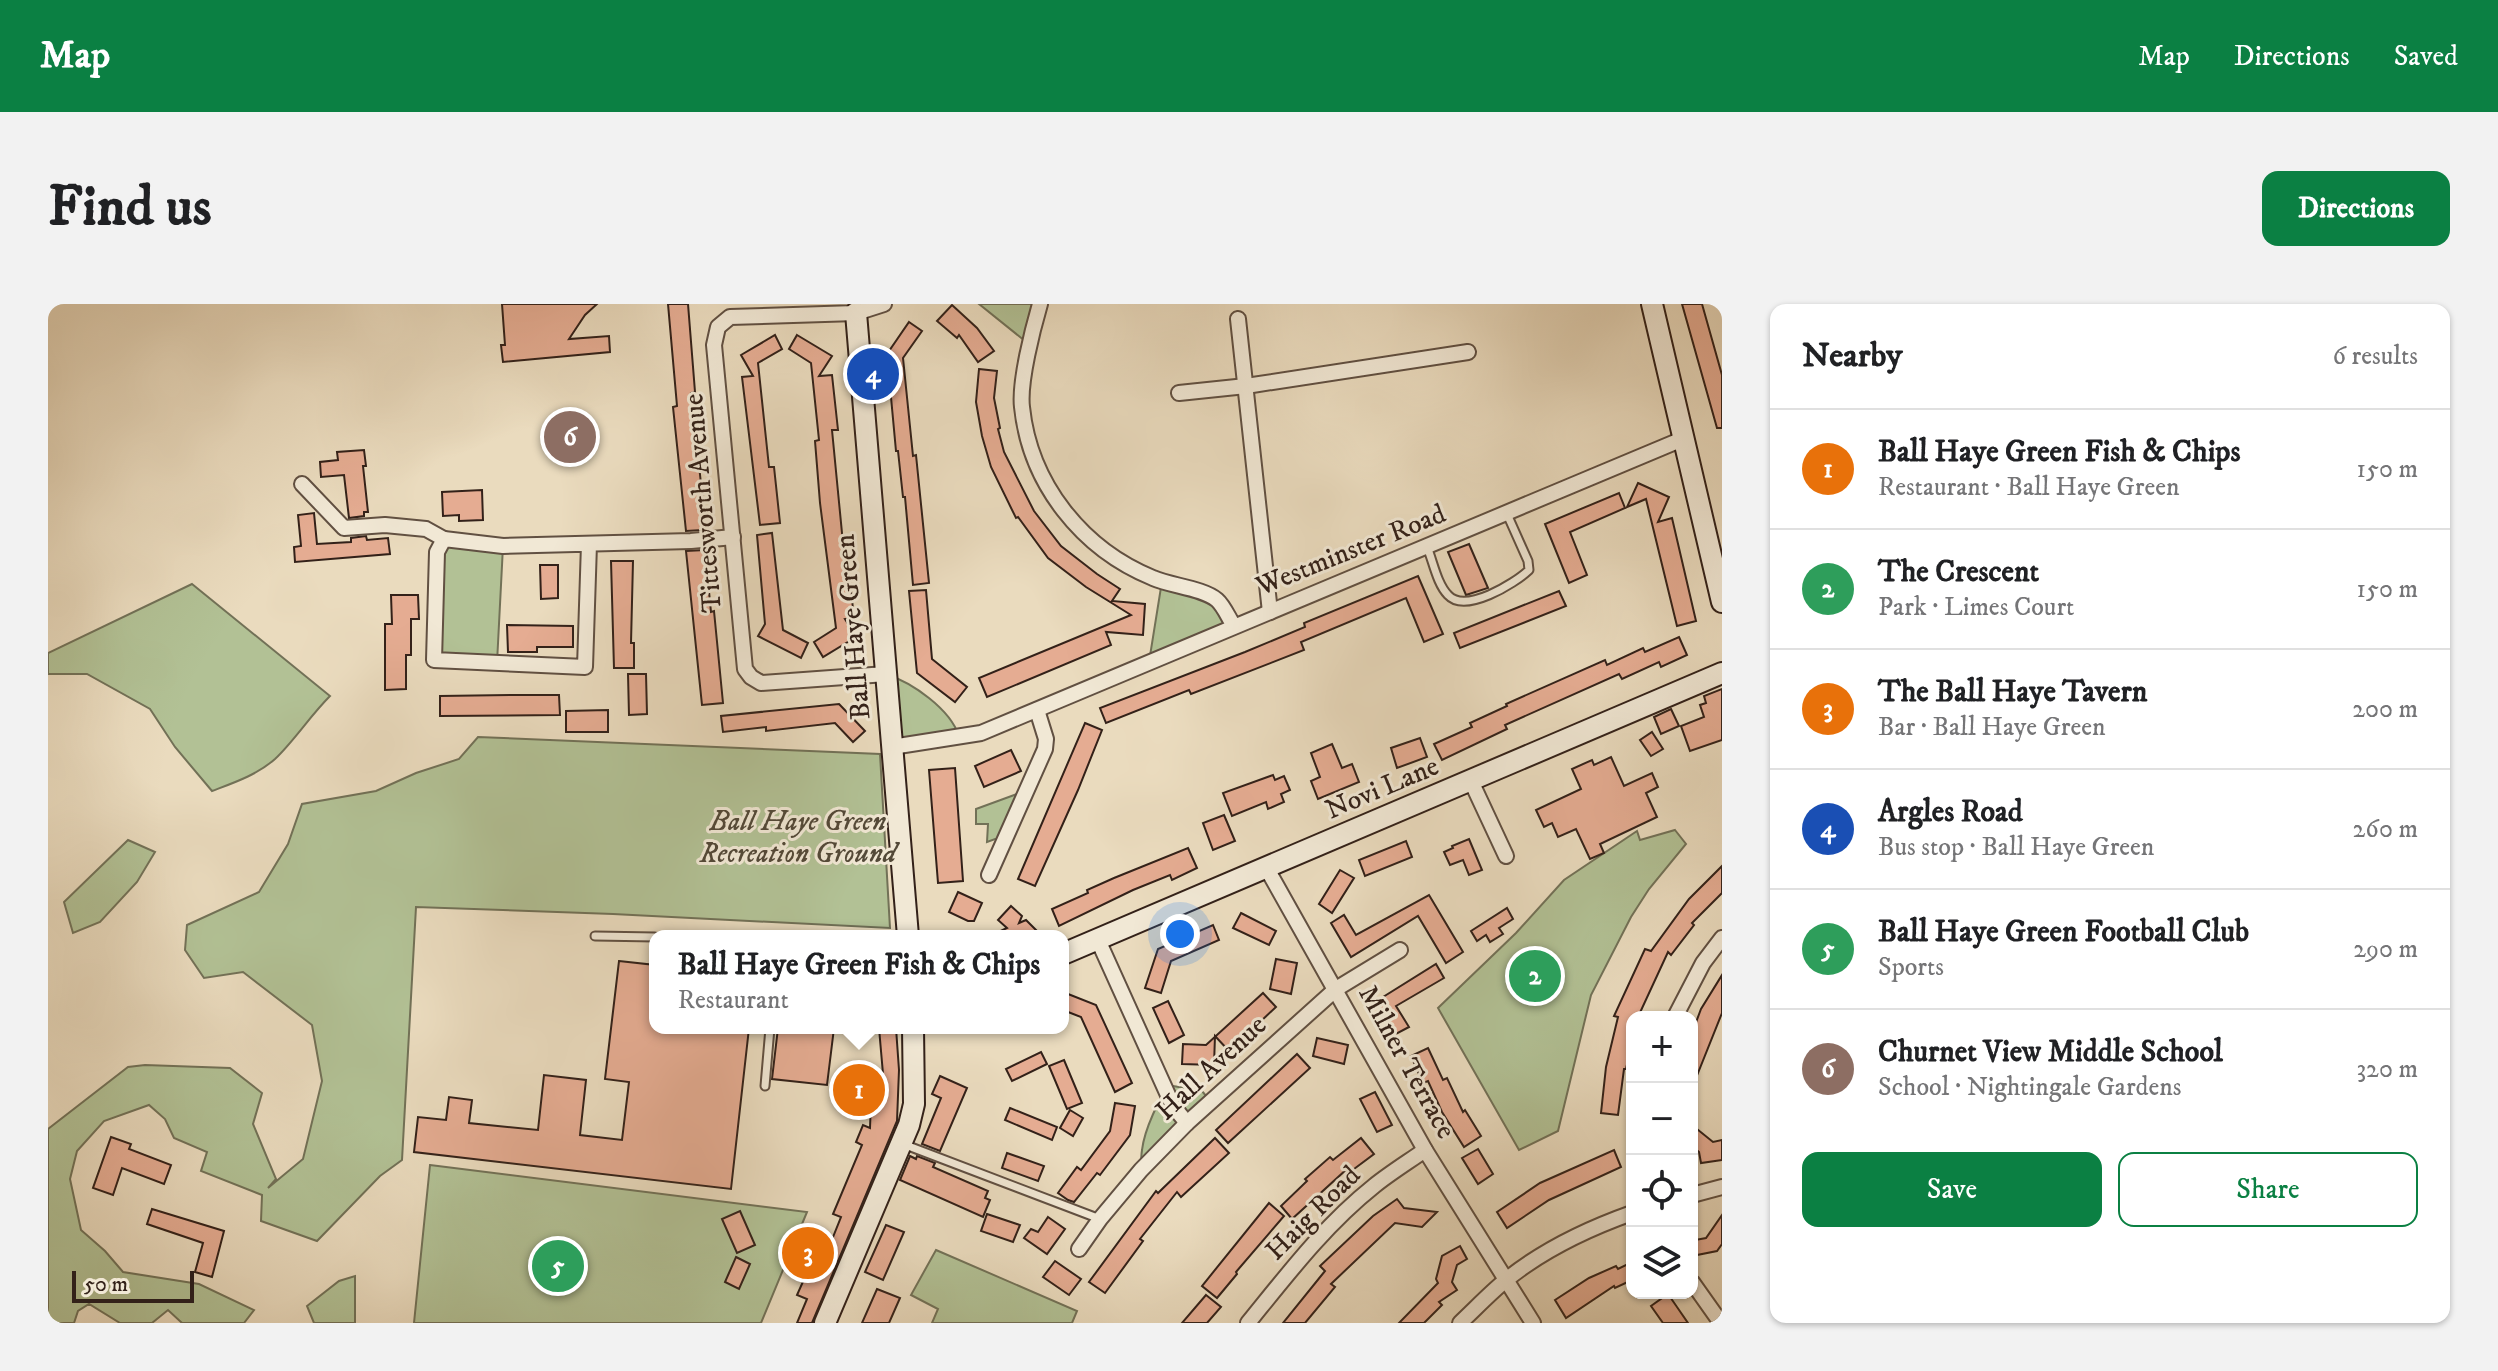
<!DOCTYPE html>
<meta charset="utf-8">
<style>
:root{--surface:#fff;--page:#f2f2f2;--text:#202124;--muted:#757577;--line:#e0e0e0;--accent:#0b8043}
body{margin:0;font-family:"IM FELL DW Pica",serif;background:var(--page);color:var(--text)}
.controls{position:absolute;right:24px;bottom:24px;display:grid;overflow:hidden;border-radius:16px;box-shadow:0 2px 6px #0004}
.controls button{width:72px;height:72px;display:grid;place-items:center;padding:0;border:0;border-bottom:2px solid var(--line);background:var(--surface);color:var(--text);font:40px sans-serif}
.scale{position:absolute;left:24px;bottom:20px;width:122px;box-sizing:border-box;padding-left:8px;border:4px solid #332119;border-top:0;font-size:22px;line-height:28px;white-space:nowrap;color:#332119;-webkit-text-stroke:6px #f1e8d5;paint-order:stroke}
.you{position:absolute;left:1132px;top:630px;width:28px;height:28px;margin:-20px;border:6px solid #fff;border-radius:50%;background:#1a73e8;box-shadow:0 0 0 12px #1a73e833}
.badge{display:grid;place-items:center;width:52px;height:52px;border-radius:50%;background:var(--accent);color:#fff;font-size:26px;font-weight:700}
.pin{position:absolute;translate:-50% -50%;border:4px solid #fff;box-shadow:0 2px 8px #0006}
.popup{position:absolute;left:601px;top:626px;width:420px;height:104px;box-sizing:border-box;display:grid;place-content:center;border-radius:16px;background:var(--surface);filter:drop-shadow(0 2px 6px #0005);font-size:26px;white-space:nowrap;color:var(--muted)}
.popup b{font-size:30px;color:var(--text)}
.popup::after{content:'';position:absolute;left:50%;top:100%;margin-left:-16px;border:16px solid transparent;border-top-color:var(--surface)}
.list{margin:0;padding:0;list-style:none}
h2{display:flex;justify-content:space-between;align-items:center;height:104px;margin:0;padding:0 32px;font-size:34px}
h2 small{font-size:26px;font-weight:400;color:var(--muted)}
.list li{display:grid;grid-template-columns:52px 1fr auto;gap:24px;align-items:center;box-sizing:border-box;height:120px;padding:0 32px;border-top:2px solid var(--line)}
.list b{display:block;font-size:30px;white-space:nowrap}
.list p{margin:0;font-size:26px;white-space:nowrap;color:var(--muted)}
.list em{font-size:26px;font-style:normal;color:var(--muted)}
.actions{display:flex;gap:16px;padding:24px 32px}
.actions a{flex:1;padding:18px 0;border:2px solid var(--accent);border-radius:16px;text-align:center;font-size:28px;color:var(--accent)}
.actions .main{background:var(--accent);color:#fff}
.icon{flex:none;width:44px;height:44px;fill:none;stroke:currentColor;stroke-width:2;stroke-linecap:round;stroke-linejoin:round}
.map{position:relative;flex:none;width:1674px;height:1019px;overflow:hidden;border-radius:16px}
header{display:flex;align-items:center;gap:48px;box-sizing:border-box;height:112px;padding:0 40px;background:var(--accent);color:#fff}
header strong{font-size:38px}
nav{display:flex;gap:44px;margin-inline-start:auto;font-size:28px}
.intro{display:flex;align-items:center;justify-content:space-between;box-sizing:border-box;height:192px;padding:0 48px}
h1{margin:0;font-size:56px}
.button{padding:20px 36px;border-radius:16px;background:var(--accent);color:#fff;font-size:28px;font-weight:700}
main{display:flex;gap:48px;padding:0 48px}
aside{flex:1;background:var(--surface);border-radius:16px;box-shadow:0 2px 6px #0004}
.map>svg:first-child{display:block}
.green{fill:#b2c195;stroke:#727157;stroke-width:2}
.building{fill:#e5ac92;stroke:#332119;stroke-width:2}
.lines{fill:none;stroke-linecap:round;stroke-linejoin:round}
.lane-casing{stroke:#615042;stroke-width:11}
.street-casing{stroke:#615042;stroke-width:18}
.secondary-casing{stroke:#332119;stroke-width:24}
.lane{stroke:#f1e8d5;stroke-width:7}
.street{stroke:#f1e8d5;stroke-width:14}
.secondary{stroke:#f1e8d5;stroke-width:20}
.labels{text-anchor:middle;dominant-baseline:central;stroke-width:6;stroke-linejoin:round;paint-order:stroke}
.street-label{font-size:28px;fill:#332119;stroke:#f1e8d5}
.park-label{font-size:28px;font-style:italic;fill:#534938;stroke:#f1e8d5}
</style>
<header>
<strong>Map</strong>
<nav><a>Map</a><a>Directions</a><a>Saved</a></nav>
</header>
<div class="intro"><h1>Find us</h1><a class="button">Directions</a></div>
<main>
<div class="map">
<svg width="1674" height="1019" viewBox="0 0 1674 1019">
<rect width="100%" height="100%" fill="#eadbbe"/>
<filter id="stains"><feTurbulence type="fractalNoise" baseFrequency=".0025" numOctaves="4"/><feColorMatrix values="0 0 0 0 .2 0 0 0 0 .09 0 0 0 0 .02 0 0 0 .5 -.17"/></filter>
<radialGradient id="worn" r=".72"><stop offset=".6" stop-color="#630" stop-opacity="0"/><stop offset="1" stop-color="#630" stop-opacity=".3"/></radialGradient>
<!-- green -->
<g class="green">
<path d="M931 0H990L982 41Z"/>
<path d="M396 235 455 242 449 359 386 356Z"/>
<path d="M1114 277 1150 288 1186 322 1101 358Z"/>
<path d="M144 280 282 392C262 412 246 437 227 455 209 471 185 479 164 487L127 443 102 405 39 370H0V349Z"/>
<path d="M838 370C865 379 902 405 911 432L844 443Z"/>
<path d="M430 433 832 450 842 624 565 610 368 603 354 856 332 872 269 937 213 917 214 891 153 867 159 848 126 834 117 815 101 801 56 817 29 847 22 875 33 926 57 947 75 968 151 980 206 1006 196 1019H134L120 1006 104 1019H72L41 1000 30 1007 26 1019H0V825L80 763 97 761 182 764 214 789 205 820 228 875 220 884 255 855 274 777 264 721 195 668 156 674 137 646 139 621 211 588 240 540 254 500 328 487 368 469 411 455Z"/>
<path d="M980 486 956 538 947 535 939 538 940 520H928V505Z"/>
<path d="M1627 526 1638 540 1601 585 1583 613 1543 691 1510 827 1471 846 1390 704 1468 629 1516 576 1589 527 1592 536Z"/>
<path d="M80 536 107 548 89 578 52 618 25 629 16 598Z"/>
<path d="M1125 782 1154 787 1163 798 1093 866C1093 859 1093 852 1094 846 1096 829 1111 789 1125 782Z"/>
<path d="M382 861 759 908 713 1019H366Z"/>
<path d="M888 946 1029 1007 1024 1019H884L890 1005 863 991Z"/>
<path d="M307 972V1019H266L259 1002 291 977Z"/>
</g>
<!-- building -->
<g class="building">
<path d="M454 0H549L537 11 521 35 561 32 562 48 455 58 453 41H457Z"/>
<path d="M620 0H640L647 88 643 89 658 225 654 226 638 227 625 103 629 102Z"/>
<path d="M1634 0H1654L1674 71V124H1669Z"/>
<path d="M904 1 929 24 946 47 930 58 911 31 909 34 889 17Z"/>
<path d="M861 18 874 27 855 54 865 152 868 151 881 279 865 281 857 193H855L850 147H848L839 50Z"/>
<path d="M727 31 734 45 710 59 721 163H726L732 219 712 221 694 73 705 72 693 51Z"/>
<path d="M749 31 784 52 771 72 784 71 790 126H784L797 260 800 259 806 314 797 315 808 333 775 353 766 338 788 324 772 199 767 137 771 136 763 59 741 45Z"/>
<path d="M931 65 949 67 946 94 952 124 950 125 956 148 986 207 1013 242 1049 270 1072 285 1064 297 1097 300 1095 331 1058 328 1063 341 939 393 931 374 1083 311 1038 283 1000 254 970 213 968 214 943 163 934 132 928 98Z"/>
<path d="M316 146 318 162H315L320 208H316V212L301 214 296 171 273 173 272 158 290 156 289 148Z"/>
<path d="M1590 179 1621 193 1610 218 1624 214 1648 317 1629 322 1598 195 1579 203Z"/>
<path d="M434 186 435 216 411 217V211L395 212 394 188Z"/>
<path d="M1571 189 1577 204 1522 228 1539 271 1521 279 1497 220Z"/>
<path d="M266 209 269 240 303 238V234L318 232 319 236 340 234 342 250 247 258 246 243 253 242 250 211Z"/>
<path d="M724 229 735 326 760 339 753 354 710 332 717 320 709 231Z"/>
<path d="M1421 240 1440 284 1418 291 1400 248Z"/>
<path d="M657 246 663 308 666 307 675 399 654 401 638 247Z"/>
<path d="M563 257H585L583 339H586V364H566Z"/>
<path d="M492 261H510V294L493 295Z"/>
<path d="M1370 272 1395 330 1376 338 1358 294 1253 338 1256 346 1143 390 1141 386 1058 419 1052 404 1197 348 1257 323 1256 319Z"/>
<path d="M878 286 884 355 919 383 907 398 869 369 861 287Z"/>
<path d="M1511 287 1518 302 1412 344 1406 329Z"/>
<path d="M343 291H370L371 315H363V351H358V385L337 386V320H344Z"/>
<path d="M459 321 525 322V343H489V348H460Z"/>
<path d="M1631 333 1639 351 1613 363 1611 358 1574 375 1571 370 1457 421 1459 425 1394 456 1386 440 1424 423 1422 419 1459 402 1458 400 1557 356 1559 361 1595 344 1597 348Z"/>
<path d="M580 370H598L599 410 581 411Z"/>
<path d="M1674 385V436L1642 447 1633 422 1656 413 1652 401 1658 399 1656 392Z"/>
<path d="M465 391H511L512 411 392 412V392Z"/>
<path d="M791 400 817 427 805 438 787 419 718 427V423L675 428 673 412Z"/>
<path d="M1623 405 1631 422 1613 430 1606 413Z"/>
<path d="M560 406V428H518V407Z"/>
<path d="M1037 419 1054 426 1030 486 987 582 970 575Z"/>
<path d="M1604 428 1615 445 1603 452 1592 436Z"/>
<path d="M1372 434 1379 453 1349 464 1343 444Z"/>
<path d="M1284 440 1294 464 1304 460 1311 478 1270 495 1263 477 1272 473 1263 449Z"/>
<path d="M963 446 973 467 936 483 927 462Z"/>
<path d="M1563 453 1576 482 1604 469 1610 483 1598 489 1609 513 1552 540 1556 549 1542 555 1528 525 1510 533 1504 519 1496 523 1488 506 1533 485 1524 465 1544 456 1546 461Z"/>
<path d="M907 464 915 577 890 579 881 466Z"/>
<path d="M1225 471 1227 476 1236 472 1242 486 1233 490 1236 498 1220 505 1218 498 1184 512 1175 489Z"/>
<path d="M1176 511 1187 537 1165 546 1155 519Z"/>
<path d="M1421 535 1434 566 1421 571 1415 556 1402 561 1396 548 1405 544 1404 542Z"/>
<path d="M1358 537 1364 553 1317 572 1311 556Z"/>
<path d="M1140 544 1149 564 1124 576 1122 571 1085 586 1011 622 1004 605 1040 589 1039 586 1066 574Z"/>
<path d="M1674 562V589L1644 619 1646 621 1623 651 1620 648 1590 713H1584V738L1578 765H1576L1570 811 1553 809 1558 763 1570 713 1566 712 1597 645 1603 647 1641 595Z"/>
<path d="M1292 566 1306 574 1284 609 1271 600Z"/>
<path d="M910 588 934 599 926 617H920L901 608Z"/>
<path d="M1381 591 1415 648 1398 659 1370 612 1303 653 1283 619 1296 611 1308 631Z"/>
<path d="M963 602 974 612 971 619 978 616 994 632H942L959 624 950 616Z"/>
<path d="M1459 604 1465 615 1451 624 1455 630 1442 638 1438 631 1429 637 1423 627Z"/>
<path d="M1193 609 1228 627 1221 641 1185 624Z"/>
<path d="M1165 621 1171 636 1123 657 1113 689 1097 684 1110 645Z"/>
<path d="M1228 655 1249 659 1243 690 1222 685Z"/>
<path d="M571 657 607 661V724H701L683 885 366 848 370 813 398 816 401 793 424 796 421 819 490 826 496 771 538 776 532 831 574 836 581 778 557 775Z"/>
<path d="M1388 660 1396 674 1348 702 1361 723 1346 731 1327 698Z"/>
<path d="M1674 671V709L1644 784V729L1653 705Z"/>
<path d="M1015 688 1048 701 1084 779 1067 788 1033 713 1015 706Z"/>
<path d="M1215 689 1228 703 1181 747 1167 732 1166 761 1134 760 1135 740 1158 741Z"/>
<path d="M1120 697 1136 731 1121 739 1105 704Z"/>
<path d="M730 724H786L779 781 724 775Z"/>
<path d="M831 724H848L851 766 849 817 764 1019H749L759 995 749 991 762 962 760 961 767 943 779 948 793 913 785 910 814 841 808 838 815 821 822 824 824 770H835Z"/>
<path d="M1269 734 1300 741 1296 760 1265 752Z"/>
<path d="M1380 744 1395 776 1399 774 1415 808 1417 806 1433 832 1416 843 1394 808 1380 777 1375 779 1363 752Z"/>
<path d="M993 748 999 760 964 777 958 765Z"/>
<path d="M1249 750 1262 764 1180 839 1168 826Z"/>
<path d="M1016 756 1034 799 1019 805 1001 762Z"/>
<path d="M892 772 919 784 892 847 874 840 893 794 884 790Z"/>
<path d="M1327 788 1344 821 1329 828 1312 795Z"/>
<path d="M1067 799 1087 802 1082 831 1052 871 1049 869 1026 898 1020 896 1010 889 1029 863 1033 866 1062 827Z"/>
<path d="M962 804 1009 823 1004 836 957 816Z"/>
<path d="M1022 806 1035 814 1025 832 1012 824Z"/>
<path d="M1644 821 1665 838 1674 836V856L1653 859 1651 848 1644 842Z"/>
<path d="M63 833 83 840 81 845 123 861 116 880 74 864 65 891 45 884Z"/>
<path d="M1167 834 1181 849 1133 893 1129 888 1092 935 1095 937 1057 989 1041 978 1108 887 1110 889Z"/>
<path d="M1313 834 1326 850 1302 868 1299 865 1244 915 1233 902 1259 877 1257 875 1282 853 1285 856Z"/>
<path d="M1430 845 1445 870 1430 880 1414 854Z"/>
<path d="M1566 846 1573 863 1501 896 1459 924 1449 908 1492 879Z"/>
<path d="M959 849 996 862 990 877 954 864Z"/>
<path d="M862 852 868 855 869 852 887 859 885 863 940 887 937 894 942 896 935 913 852 876Z"/>
<path d="M1349 895 1356 904 1389 908 1374 923 1347 919 1283 980 1287 983 1257 1019H1235L1277 967 1272 962 1325 912Z"/>
<path d="M1221 899 1236 912 1188 968 1189 970 1169 994 1154 982Z"/>
<path d="M104 905 176 927 164 973 147 968 155 939 99 920Z"/>
<path d="M692 907 707 941 689 949 674 915Z"/>
<path d="M939 910 972 921 965 938 933 927Z"/>
<path d="M1674 911V940L1669 947 1649 951 1647 936 1658 934Z"/>
<path d="M1000 913 1017 925 999 950 976 934 983 925 990 928Z"/>
<path d="M838 921 856 928 835 976 817 968Z"/>
<path d="M1412 942 1419 955 1409 961 1404 978 1409 986 1391 998 1394 1001 1376 1019H1351L1390 979 1388 975 1394 952Z"/>
<path d="M688 953 702 960 691 985 677 978Z"/>
<path d="M1007 957 1033 975 1021 991 995 973Z"/>
<path d="M1584 958V976L1567 984 1566 982 1518 1014 1507 996 1541 974 1568 962 1570 965Z"/>
<path d="M829 985 852 994 841 1019H814Z"/>
<path d="M1620 990 1629 1003 1640 1019H1615L1603 1002Z"/>
<path d="M1158 991 1173 1003 1159 1019H1134Z"/>
</g>
<g class="lines">
<defs>
<g id="lane">
<path d="M1379 243C1385 257 1389 280 1400 291 1417 310 1466 280 1481 266L1480 257 1459 210"/>
<path d="M547 632 607 633"/>
<path d="M717 782 722 724"/>
<path d="M855 840 1052 915"/>
</g>
<g id="street">
<path d="M836 0 808 9 682 13 670 23 666 41 697 365 703 373 713 379 838 370"/>
<path d="M992 0C985 24 971 78 974 103 982 180 1034 245 1105 274 1123 282 1155 284 1169 296 1176 302 1181 315 1186 322"/>
<path d="M1190 15 1222 308"/>
<path d="M1131 89 1198 82 1420 48"/>
<path d="M254 180 296 224 337 221 378 225 396 235"/>
<path d="M541 240 537 363 386 356 389 248 396 235 455 242 643 237 685 233"/>
<path d="M844 443 933 429 1637 134"/>
<path d="M1423 477 1458 552"/>
<path d="M1218 563 1377 846 1485 1019"/>
<path d="M941 571 997 445 998 435 989 406"/>
<path d="M1050 636 1125 802 1139 819"/>
<path d="M1627 713 1655 659 1674 634"/>
<path d="M1644 891 1674 883"/>
<path d="M1031 945 1052 915 1093 866 1139 819 1288 685 1352 646"/>
<path d="M1644 978 1673 1019"/>
<path d="M1200 1019C1239 971 1277 921 1326 882 1342 869 1360 858 1377 846"/>
<path d="M1412 1019C1427 1005 1442 989 1458 976 1495 946 1539 925 1584 909"/>
</g>
<g id="secondary">
<path d="M1604 0 1674 298"/>
<path d="M808 9 860 632"/>
<path d="M1015 650 1674 369"/>
<path d="M777 1019 861 821 866 800 865 724"/>
</g>
</defs>
<!-- lane casing -->
<use href="#lane" class="lane-casing"/>
<!-- street casing -->
<use href="#street" class="street-casing"/>
<!-- secondary casing -->
<use href="#secondary" class="secondary-casing"/>
<!-- lane -->
<use href="#lane" class="lane"/>
<!-- street -->
<use href="#street" class="street"/>
<!-- secondary -->
<use href="#secondary" class="secondary"/>
</g>
<g class="labels">
<!-- street labels -->
<g class="street-label">
<text transform="translate(655 199) rotate(-95)">Tittesworth Avenue</text>
<text transform="translate(1303 246) rotate(-22)">Westminster Road</text>
<text transform="translate(805 323) rotate(-95)">Ball Haye Green</text>
<text transform="translate(1334 484) rotate(-23)">Novi Lane</text>
<text transform="translate(1359 758) rotate(61)">Milner Terrace</text>
<text transform="translate(1163 764) rotate(-43)">Hall Avenue</text>
<text transform="translate(1265 909) rotate(-45)">Haig Road</text>
</g>
<!-- park labels -->
<g class="park-label">
<text x="750" y="517">Ball Haye Green<tspan x="750" dy="32">Recreation Ground</tspan></text>
</g>
</g>
<rect width="100%" height="100%" filter="url(#stains)"/>
<rect width="100%" height="100%" fill="url(#worn)"/>
</svg>
<div class="controls">
<button>+</button>
<button>−</button>
<button><svg class="icon" aria-label="locate" viewBox="0 0 24 24"><circle cx="12" cy="12" r="6"/><path d="M12 2v4M12 18v4M2 12h4M18 12h4"/></svg></button>
<button><svg class="icon" aria-label="layers" viewBox="0 0 24 24"><path d="M12 4l9 5-9 5-9-5zM3 14l9 5 9-5"/></svg></button>
</div>
<div class="scale">50 m</div>
<div class="you"></div>
<div class="pin badge" style="left:811px;top:786px;background:#e8710a">1</div>
<div class="popup"><b>Ball Haye Green Fish &amp; Chips</b>Restaurant</div>
<div class="pin badge" style="left:1487px;top:672px;background:#2e9e5b">2</div>
<div class="pin badge" style="left:760px;top:949px;background:#e8710a">3</div>
<div class="pin badge" style="left:825px;top:70px;background:#1a4fb4">4</div>
<div class="pin badge" style="left:510px;top:962px;background:#2e9e5b">5</div>
<div class="pin badge" style="left:522px;top:133px;background:#8d6e63">6</div>
</div>
<aside>
<h2>Nearby<small>6 results</small></h2>
<ul class="list">
<li><span class="badge" style="background:#e8710a">1</span><div><b>Ball Haye Green Fish &amp; Chips</b><p>Restaurant · Ball Haye Green</p></div><em>150 m</em></li>
<li><span class="badge" style="background:#2e9e5b">2</span><div><b>The Crescent</b><p>Park · Limes Court</p></div><em>150 m</em></li>
<li><span class="badge" style="background:#e8710a">3</span><div><b>The Ball Haye Tavern</b><p>Bar · Ball Haye Green</p></div><em>200 m</em></li>
<li><span class="badge" style="background:#1a4fb4">4</span><div><b>Argles Road</b><p>Bus stop · Ball Haye Green</p></div><em>260 m</em></li>
<li><span class="badge" style="background:#2e9e5b">5</span><div><b>Ball Haye Green Football Club</b><p>Sports</p></div><em>290 m</em></li>
<li><span class="badge" style="background:#8d6e63">6</span><div><b>Churnet View Middle School</b><p>School · Nightingale Gardens</p></div><em>320 m</em></li>
</ul>
<div class="actions"><a class="main">Save</a><a>Share</a></div>
</aside>
</main>
